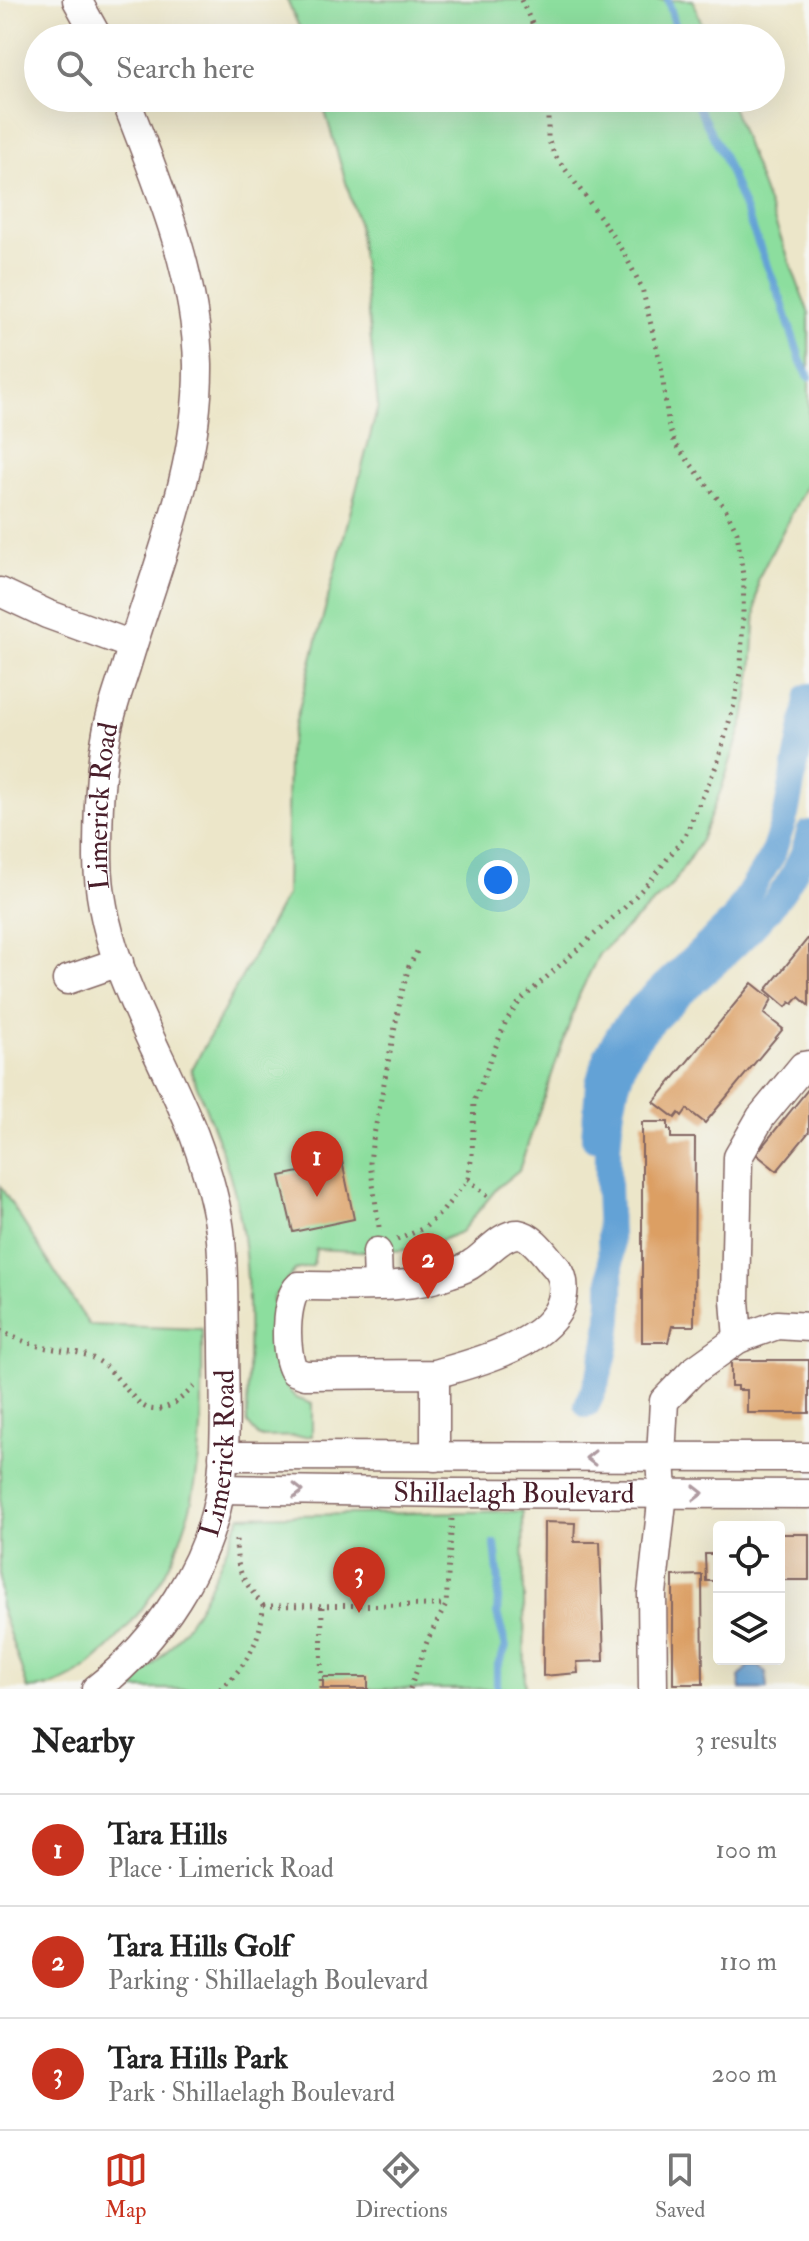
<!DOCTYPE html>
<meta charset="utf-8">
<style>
:root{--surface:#fff;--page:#f6f6f6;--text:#222;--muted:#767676;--line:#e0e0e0;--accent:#c8321e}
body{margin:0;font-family:"IM FELL Double Pica",serif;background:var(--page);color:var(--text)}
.controls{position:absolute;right:24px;bottom:24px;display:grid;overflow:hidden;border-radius:8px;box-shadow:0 8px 32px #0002}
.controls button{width:72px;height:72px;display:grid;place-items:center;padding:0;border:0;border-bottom:2px solid var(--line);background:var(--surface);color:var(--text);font:40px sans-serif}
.you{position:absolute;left:498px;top:880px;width:28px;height:28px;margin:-20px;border:6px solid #fff;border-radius:50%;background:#1a73e8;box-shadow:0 0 0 12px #1a73e833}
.badge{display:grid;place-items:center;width:52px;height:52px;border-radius:50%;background:var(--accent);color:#fff;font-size:26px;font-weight:700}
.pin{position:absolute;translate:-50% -66px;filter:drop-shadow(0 2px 4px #0008)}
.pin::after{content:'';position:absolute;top:42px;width:28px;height:24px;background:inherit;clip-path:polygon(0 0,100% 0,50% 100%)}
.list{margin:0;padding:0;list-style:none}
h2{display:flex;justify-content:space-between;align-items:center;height:104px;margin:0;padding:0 32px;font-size:34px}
h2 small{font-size:26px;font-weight:400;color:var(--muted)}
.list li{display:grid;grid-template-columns:52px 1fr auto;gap:24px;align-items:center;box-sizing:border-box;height:112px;padding:0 32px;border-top:2px solid var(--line)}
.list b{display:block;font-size:30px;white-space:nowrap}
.list p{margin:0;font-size:26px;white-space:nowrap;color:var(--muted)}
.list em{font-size:26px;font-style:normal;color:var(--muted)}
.icon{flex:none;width:44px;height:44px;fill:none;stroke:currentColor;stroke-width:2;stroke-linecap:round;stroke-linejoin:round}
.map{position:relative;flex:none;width:809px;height:1689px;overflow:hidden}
.search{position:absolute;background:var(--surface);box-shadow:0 8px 32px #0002;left:24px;right:24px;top:24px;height:88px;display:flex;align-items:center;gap:20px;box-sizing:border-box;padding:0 28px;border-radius:44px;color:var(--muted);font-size:30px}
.sheet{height:440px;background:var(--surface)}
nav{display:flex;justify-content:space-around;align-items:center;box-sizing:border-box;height:112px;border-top:2px solid var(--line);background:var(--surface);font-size:22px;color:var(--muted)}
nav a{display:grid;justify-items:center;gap:4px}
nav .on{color:var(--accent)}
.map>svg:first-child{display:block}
.green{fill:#8cde9e;stroke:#6b7e64;stroke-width:2}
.water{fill:#63a2d6;stroke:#566080;stroke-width:2}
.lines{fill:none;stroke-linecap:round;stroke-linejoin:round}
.stream{stroke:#63a2d6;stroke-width:8}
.canal{stroke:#63a2d6;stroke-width:26}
.building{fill:#dc9f64}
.minor-casing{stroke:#836562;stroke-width:31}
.path{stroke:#836562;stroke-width:5;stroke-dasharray:2 6;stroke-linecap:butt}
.minor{stroke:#fff;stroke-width:28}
.oneway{stroke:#ae9aa0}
.labels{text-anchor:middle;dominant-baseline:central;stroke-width:7;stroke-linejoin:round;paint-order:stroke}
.street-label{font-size:28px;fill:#4a1f2b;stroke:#f6f6f2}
</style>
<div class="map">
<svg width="809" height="1689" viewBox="0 0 809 1689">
<rect width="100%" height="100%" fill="#f6f6f2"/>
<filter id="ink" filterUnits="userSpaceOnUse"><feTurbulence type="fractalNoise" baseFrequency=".0125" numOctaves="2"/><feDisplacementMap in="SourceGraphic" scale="16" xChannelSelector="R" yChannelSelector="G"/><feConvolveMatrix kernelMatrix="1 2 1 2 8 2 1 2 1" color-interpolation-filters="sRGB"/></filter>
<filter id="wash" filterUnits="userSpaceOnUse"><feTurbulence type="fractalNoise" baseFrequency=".006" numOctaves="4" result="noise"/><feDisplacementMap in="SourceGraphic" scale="32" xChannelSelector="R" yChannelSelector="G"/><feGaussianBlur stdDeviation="1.8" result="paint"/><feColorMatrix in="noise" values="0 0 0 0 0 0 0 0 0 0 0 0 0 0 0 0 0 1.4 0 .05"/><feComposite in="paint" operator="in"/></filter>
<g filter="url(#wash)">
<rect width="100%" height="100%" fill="#ece6c9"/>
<!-- green -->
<g class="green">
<path d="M287 0H693L707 38H304Z"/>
<path d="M321 98H729L809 314V480L758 579 752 671 744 720 722 787 701 840 673 884 599 954 580 993 519 1170 498 1187 461 1232 419 1249 377 1252 316 1249 313 1266 295 1270 273 1298 275 1344 287 1388 296 1398 312 1404V1436L259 1437 247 1423C248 1349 253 1271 236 1198 225 1154 207 1112 191 1071L286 895 288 751 378 406 358 223Z"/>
<path d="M0 1186 89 1325 202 1329C203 1455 206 1548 111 1645 88 1669 62 1689 28 1689L0 1606Z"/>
<path d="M523 1511 525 1689H127C148 1671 168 1652 184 1629 209 1596 223 1553 241 1516Z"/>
</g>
<!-- water -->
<path class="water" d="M749 1666 759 1667 766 1672 767 1689H741L739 1677Z"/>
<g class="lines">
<!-- stream -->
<g class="stream">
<path d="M668 0 679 38"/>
<path d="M693 98 723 155 781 300 801 362 809 377"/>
<path d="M495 1544 499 1583 497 1614 506 1647 497 1667V1689"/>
</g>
<!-- canal -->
<g class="canal">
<path d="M594 1138 598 1084 607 1054 620 1032 640 1008 732 921 772 856 786 814 809 696"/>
<path d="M587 1405C640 1299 584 1177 622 1069 631 1042 653 1021 673 1002 723 954 794 904 809 833"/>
</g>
</g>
<g id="blocks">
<!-- building -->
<g class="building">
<path d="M809 937V1006L799 997 793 1004 790 1002 786 1007 766 990Z"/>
<path d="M752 983 772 999 764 1014 783 1029 705 1123 687 1109 682 1116 679 1113 675 1118 654 1102Z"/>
<path d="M809 1088V1132L777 1171 756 1154Z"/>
<path d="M642 1122H668V1130H671V1138H695L694 1326H672L668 1342H642Z"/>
<path d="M340 1151 354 1219 293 1232 280 1176 328 1166 326 1153Z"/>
<path d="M731 1360H809V1413H747V1390H738V1386H731Z"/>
<path d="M544 1522 575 1523 574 1542H600L604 1661 577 1662 578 1673 543 1676Z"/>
<rect x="779" y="1534" width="30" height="46"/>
<path d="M705 1554H719V1581H706Z"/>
<path d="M702 1575 703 1684H673V1576Z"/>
<rect x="323" y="1677" width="45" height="12"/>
</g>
</g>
</g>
<g filter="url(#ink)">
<use href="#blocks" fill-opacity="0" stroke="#836562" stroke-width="2"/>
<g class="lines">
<defs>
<g id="minor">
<path d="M77 0 98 38"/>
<path d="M0 592 47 614 132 645"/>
<path d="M67 980 119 962"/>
<path d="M809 1065 803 1066 761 1117 738 1157 735 1300 738 1339 777 1325 809 1327"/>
<path d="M377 1252 378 1285"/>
<path d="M435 1374 305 1375 294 1371C284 1353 284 1300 299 1286 348 1285 405 1292 451 1273 458 1271 467 1268 473 1263 486 1255 502 1233 519 1234 533 1236 546 1256 555 1266 564 1275 565 1287 562 1300 551 1344 474 1363 435 1374V1457"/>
<path d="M223 1456 809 1457"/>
<path id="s1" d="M220 1489 453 1493 809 1494"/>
<path id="s2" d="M96 1689C157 1642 210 1563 221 1485 227 1438 224 1389 224 1342 223 1308 224 1274 221 1240 218 1206 206 1167 194 1135 158 1044 99 958 98 858 98 816 99 774 107 732 111 710 119 689 126 667 155 569 199 470 198 365 196 272 158 184 125 98"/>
<path d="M653 1689 652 1594 663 1493 661 1457 664 1401 692 1372 738 1339"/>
</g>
</defs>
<!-- minor casing -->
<use href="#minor" class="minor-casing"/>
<!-- path -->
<g class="path">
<path d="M521 0 539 38"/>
<path d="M468 1179 490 1198"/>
<path d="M379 1227 370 1163 372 1145 401 996 409 966 419 948"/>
<path d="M397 1240 424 1228 442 1212 468 1179 472 1155 474 1101 506 1021 520 1001 625 907 651 880 685 836 717 764 734 705 741 667 744 583 737 532 725 508 675 444 669 428 661 366 642 288 626 257 601 218 554 154 548 138V98"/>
<path d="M0 1331C15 1338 31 1345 47 1348 66 1351 83 1351 100 1362 116 1372 135 1406 150 1409 168 1413 186 1394 198 1383"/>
<path d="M263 1606 446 1605"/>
<path d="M220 1689C245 1669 262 1638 263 1606 242 1578 236 1573 236 1536"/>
<path d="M321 1689 322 1604"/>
<path d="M410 1689 428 1639 446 1605 452 1518"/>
</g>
<!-- minor -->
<use href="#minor" class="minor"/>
</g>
<!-- one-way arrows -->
<defs><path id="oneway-chevron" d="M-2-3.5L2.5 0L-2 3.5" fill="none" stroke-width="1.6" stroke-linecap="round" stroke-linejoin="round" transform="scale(2)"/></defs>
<g class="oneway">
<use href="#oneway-chevron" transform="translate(591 1458) rotate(180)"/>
<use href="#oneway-chevron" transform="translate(298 1491) rotate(1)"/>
<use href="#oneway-chevron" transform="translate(698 1493)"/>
</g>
</g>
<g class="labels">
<!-- street labels -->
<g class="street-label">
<text stroke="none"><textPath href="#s2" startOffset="946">Limerick Road</textPath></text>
<text stroke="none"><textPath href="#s2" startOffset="276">Limerick Road</textPath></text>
<text stroke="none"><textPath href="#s1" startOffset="294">Shillaelagh Boulevard</textPath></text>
</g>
</g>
</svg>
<div class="controls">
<button><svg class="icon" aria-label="locate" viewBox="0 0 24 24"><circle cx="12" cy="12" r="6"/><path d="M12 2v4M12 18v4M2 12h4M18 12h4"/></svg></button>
<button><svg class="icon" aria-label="layers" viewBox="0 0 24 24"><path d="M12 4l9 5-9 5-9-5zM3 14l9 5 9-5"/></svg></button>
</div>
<div class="you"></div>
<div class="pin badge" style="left:317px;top:1197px">1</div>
<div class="pin badge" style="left:428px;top:1299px">2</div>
<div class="pin badge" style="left:359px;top:1613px">3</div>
<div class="search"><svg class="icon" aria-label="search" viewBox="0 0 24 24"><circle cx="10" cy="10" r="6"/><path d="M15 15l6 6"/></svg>Search here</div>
</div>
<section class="sheet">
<h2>Nearby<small>3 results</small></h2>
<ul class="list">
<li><span class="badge">1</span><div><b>Tara Hills</b><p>Place · Limerick Road</p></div><em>100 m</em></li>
<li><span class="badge">2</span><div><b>Tara Hills Golf</b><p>Parking · Shillaelagh Boulevard</p></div><em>110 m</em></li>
<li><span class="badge">3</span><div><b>Tara Hills Park</b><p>Park · Shillaelagh Boulevard</p></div><em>200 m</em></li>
</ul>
</section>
<nav>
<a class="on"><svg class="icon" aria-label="map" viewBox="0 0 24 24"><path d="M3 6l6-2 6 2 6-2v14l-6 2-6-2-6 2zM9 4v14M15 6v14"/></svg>Map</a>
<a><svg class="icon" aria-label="directions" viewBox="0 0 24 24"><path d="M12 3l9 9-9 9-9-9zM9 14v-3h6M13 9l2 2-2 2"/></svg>Directions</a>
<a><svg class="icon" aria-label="saved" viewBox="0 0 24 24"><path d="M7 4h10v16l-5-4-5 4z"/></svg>Saved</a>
</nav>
